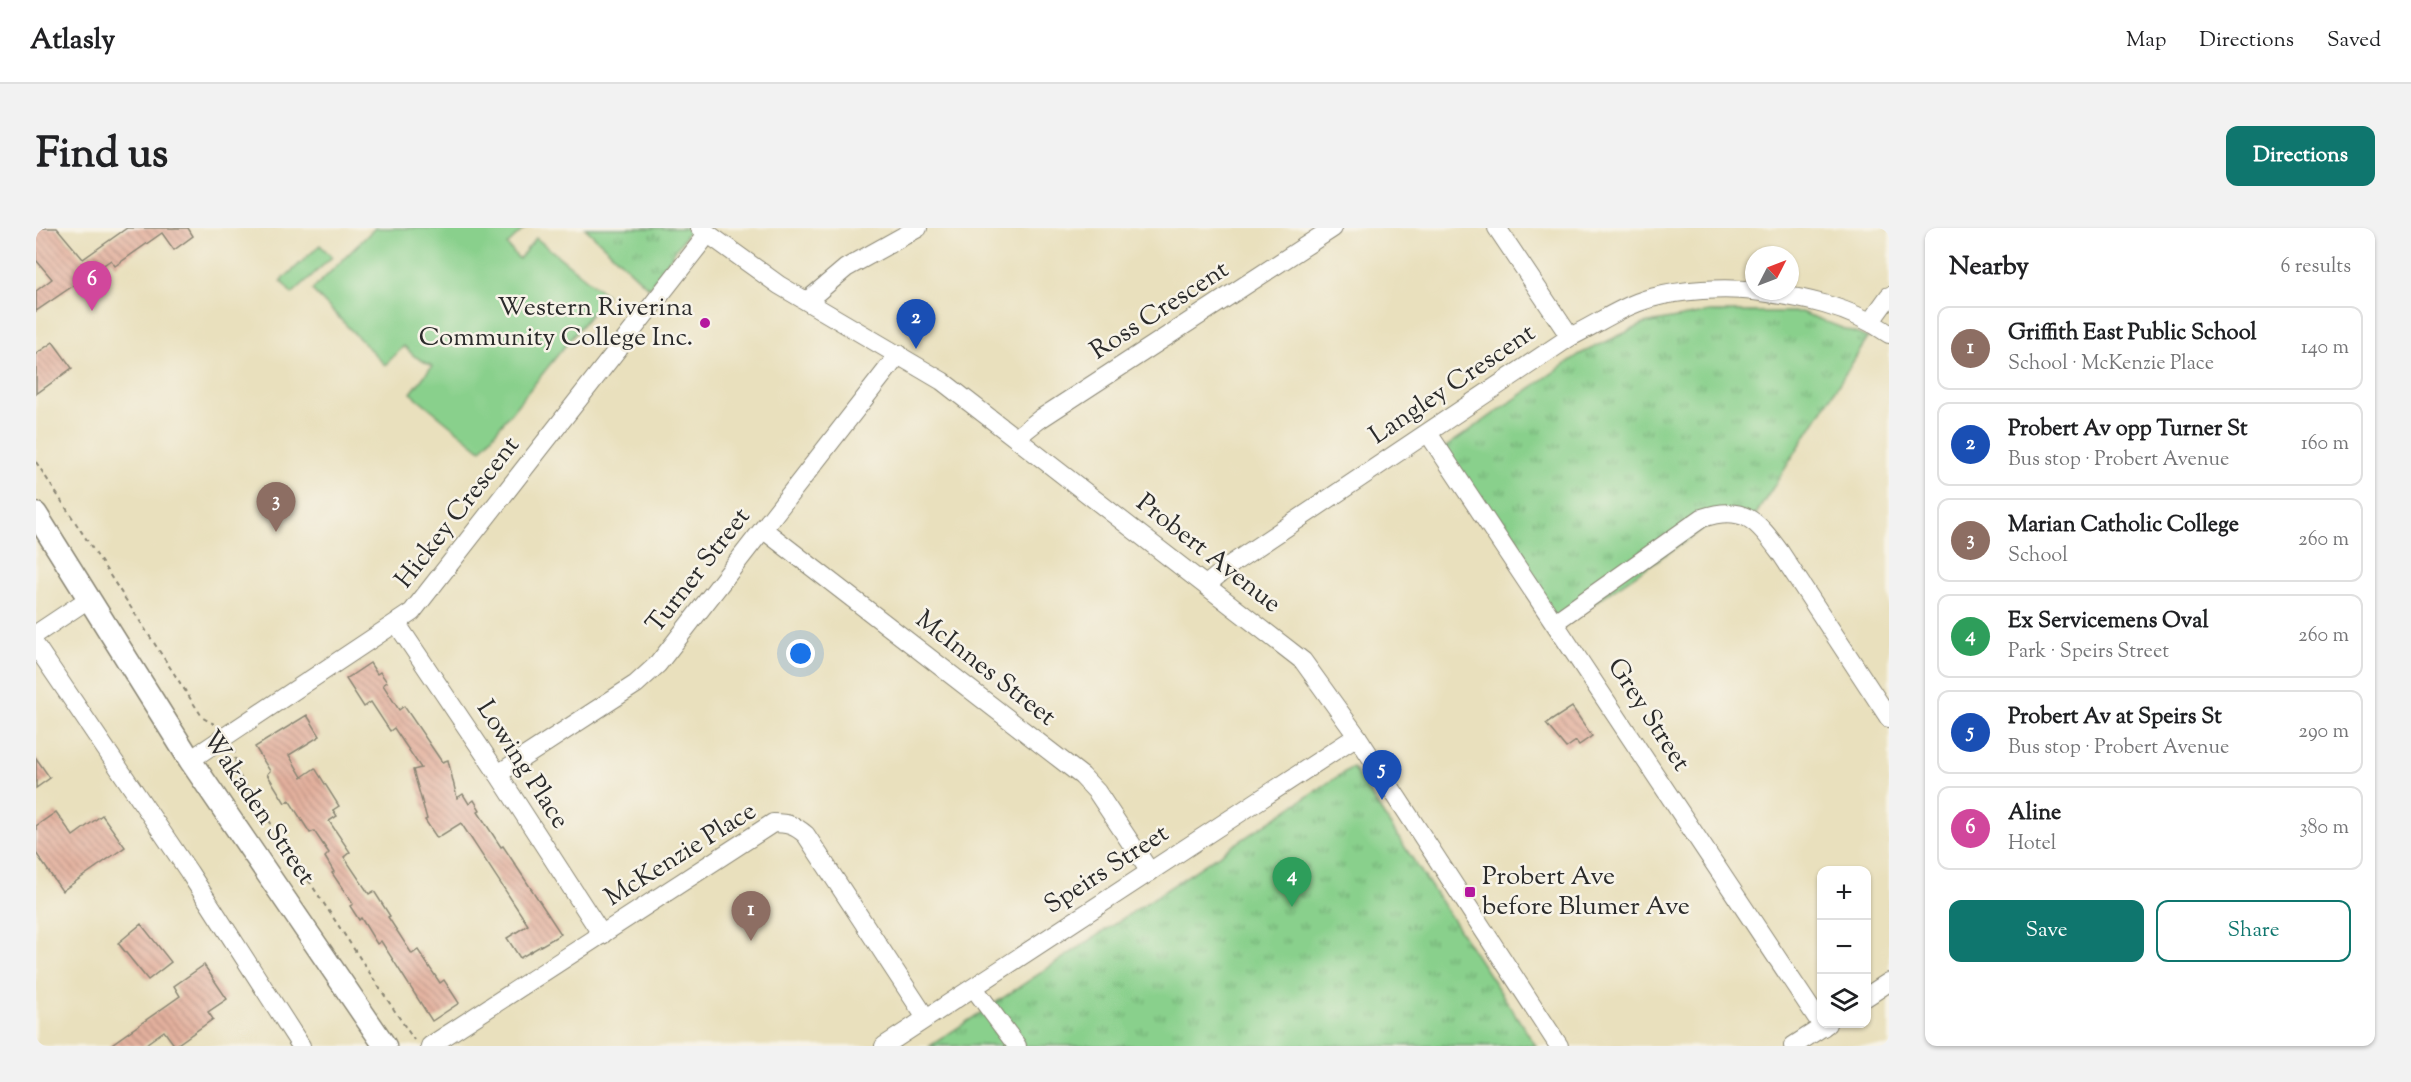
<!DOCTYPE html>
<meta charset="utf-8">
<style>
:root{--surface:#fff;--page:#f2f2f2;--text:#202124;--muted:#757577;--line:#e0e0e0;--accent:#0f766e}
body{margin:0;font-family:"Sorts Mill Goudy",serif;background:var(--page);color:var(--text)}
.controls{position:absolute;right:18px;bottom:18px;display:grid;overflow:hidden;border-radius:12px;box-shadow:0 2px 4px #0004}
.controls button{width:54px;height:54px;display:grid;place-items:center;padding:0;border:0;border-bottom:2px solid var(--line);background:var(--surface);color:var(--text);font:30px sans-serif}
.compass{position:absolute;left:1709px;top:18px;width:54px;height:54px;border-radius:50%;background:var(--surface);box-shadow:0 2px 4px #0004;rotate:48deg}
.you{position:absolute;left:765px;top:426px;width:21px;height:21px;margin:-15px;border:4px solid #fff;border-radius:50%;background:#1a73e8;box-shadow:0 0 0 9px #1a73e833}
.badge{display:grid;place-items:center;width:39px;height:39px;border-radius:50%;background:var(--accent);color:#fff;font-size:20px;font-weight:700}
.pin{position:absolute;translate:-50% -50px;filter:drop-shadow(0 2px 3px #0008)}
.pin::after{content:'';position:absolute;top:32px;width:21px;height:18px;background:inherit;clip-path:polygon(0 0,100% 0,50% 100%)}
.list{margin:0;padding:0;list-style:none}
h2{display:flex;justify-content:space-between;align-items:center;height:78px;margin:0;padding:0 24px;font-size:26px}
h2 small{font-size:20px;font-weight:400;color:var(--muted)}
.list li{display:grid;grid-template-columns:39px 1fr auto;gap:18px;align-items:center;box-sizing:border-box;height:84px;margin:0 12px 12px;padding:0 12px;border:2px solid var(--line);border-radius:12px}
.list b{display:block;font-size:22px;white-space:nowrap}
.list p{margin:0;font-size:20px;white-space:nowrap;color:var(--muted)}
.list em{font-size:20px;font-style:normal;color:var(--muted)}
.actions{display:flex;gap:12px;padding:18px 24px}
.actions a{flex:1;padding:14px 0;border:2px solid var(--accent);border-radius:12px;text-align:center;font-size:21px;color:var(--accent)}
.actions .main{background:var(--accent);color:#fff}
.icon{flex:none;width:33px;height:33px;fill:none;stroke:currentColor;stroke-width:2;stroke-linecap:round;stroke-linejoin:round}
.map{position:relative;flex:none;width:1853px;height:818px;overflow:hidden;border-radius:12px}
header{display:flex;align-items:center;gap:36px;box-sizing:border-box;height:84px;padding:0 30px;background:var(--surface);border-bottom:2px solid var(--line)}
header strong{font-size:28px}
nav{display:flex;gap:33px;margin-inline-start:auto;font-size:21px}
.intro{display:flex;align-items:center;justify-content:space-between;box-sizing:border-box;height:144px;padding:0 36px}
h1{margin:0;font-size:42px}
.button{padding:15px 27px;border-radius:12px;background:var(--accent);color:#fff;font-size:21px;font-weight:700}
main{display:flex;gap:36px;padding:0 36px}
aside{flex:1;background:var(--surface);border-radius:12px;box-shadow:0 2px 4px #0004}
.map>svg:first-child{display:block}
.grass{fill:#89d08c;stroke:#5a7e5c;stroke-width:1.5}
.park{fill:url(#park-tufts);stroke:#5a7e5c;stroke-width:1.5}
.building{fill:url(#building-back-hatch)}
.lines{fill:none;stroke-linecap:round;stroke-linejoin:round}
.minor-casing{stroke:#8a8674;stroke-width:20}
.major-casing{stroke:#8a8674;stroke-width:25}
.path{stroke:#8a8674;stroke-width:2;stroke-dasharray:4.5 4.5;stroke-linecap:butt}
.minor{stroke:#fff;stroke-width:18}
.major{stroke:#fff;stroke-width:22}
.poi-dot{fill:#b5179e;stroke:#f7f3e8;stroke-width:2}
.labels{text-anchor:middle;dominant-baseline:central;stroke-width:5;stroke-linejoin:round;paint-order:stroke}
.poi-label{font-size:26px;fill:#2b2b2b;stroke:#f7f3e8;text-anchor:end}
.street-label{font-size:26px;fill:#2b2b2b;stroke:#f7f3e8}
</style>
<header>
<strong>Atlasly</strong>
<nav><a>Map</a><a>Directions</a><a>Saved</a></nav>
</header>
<div class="intro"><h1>Find us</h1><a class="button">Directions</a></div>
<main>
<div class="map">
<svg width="1853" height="818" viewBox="0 0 1853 818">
<defs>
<pattern id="park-tufts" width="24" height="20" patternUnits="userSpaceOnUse" patternTransform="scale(1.5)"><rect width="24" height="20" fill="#89d08c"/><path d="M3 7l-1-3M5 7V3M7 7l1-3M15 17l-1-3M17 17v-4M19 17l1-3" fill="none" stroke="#70a973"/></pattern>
<pattern id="building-back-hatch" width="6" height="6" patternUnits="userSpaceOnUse" patternTransform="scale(1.5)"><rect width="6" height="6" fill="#e3b09d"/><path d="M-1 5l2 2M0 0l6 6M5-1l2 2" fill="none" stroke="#b88f80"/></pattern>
</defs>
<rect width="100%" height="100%" fill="#f7f3e8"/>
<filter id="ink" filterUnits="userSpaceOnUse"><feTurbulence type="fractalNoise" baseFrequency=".0167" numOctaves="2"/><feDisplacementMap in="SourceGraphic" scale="12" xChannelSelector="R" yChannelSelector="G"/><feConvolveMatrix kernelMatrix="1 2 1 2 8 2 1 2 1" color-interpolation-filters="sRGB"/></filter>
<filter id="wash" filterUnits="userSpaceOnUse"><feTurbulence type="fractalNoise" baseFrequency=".008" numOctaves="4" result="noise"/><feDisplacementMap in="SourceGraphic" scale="24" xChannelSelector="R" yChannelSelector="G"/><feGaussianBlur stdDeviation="1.35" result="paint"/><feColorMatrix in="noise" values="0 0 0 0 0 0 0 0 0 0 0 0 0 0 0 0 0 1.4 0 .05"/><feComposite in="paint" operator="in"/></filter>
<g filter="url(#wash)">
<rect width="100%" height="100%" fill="#e9e0bd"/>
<!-- grass -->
<g class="grass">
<path d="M339 0H489L471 17 483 31 500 10 570 67 445 222 375 165 396 138 378 128 368 118 349 137 276 62Z"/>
<path d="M284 17 296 29 256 66 245 53Z"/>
</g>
<!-- park -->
<g class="park">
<path d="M549 0H649L653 3 613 60Z"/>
<path d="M1673 84H1765L1832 110 1717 291 1681 292 1522 399 1407 221 1544 126 1608 96Z"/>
<path d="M1316 539 1500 818H894Z"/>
</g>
<g id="blocks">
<!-- building -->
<g class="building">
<path d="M0 0H21L47 31 91 0H152L157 8 138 22 126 5 79 38 75 32 0 83V63L16 51 0 32Z"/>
<path d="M17 114 36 140 0 166V126Z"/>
<path d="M334 435 341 446 344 444 351 454 347 457 363 482 368 478 406 534 412 532 421 570 427 566 433 576 438 572 444 582 442 584 465 619 467 618 525 706 484 730 471 710 492 697 425 595 401 610 389 592 391 591 377 542 385 540 358 500 354 503 335 474 328 479 310 451Z"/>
<path d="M1536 479 1556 508 1543 517 1540 513 1530 520 1510 496Z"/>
<path d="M271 487 284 508 253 527 266 549 279 540 303 578 297 582 301 588 293 593 314 624 308 629 333 666 338 663 354 688 352 689 376 726 382 722 404 755 408 752 423 775 396 793 345 713 341 716 325 690 323 692 314 678 317 676 296 645 298 644 289 629 293 625 278 603 274 605 253 572 249 575 231 546 234 543 219 519Z"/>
<path d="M0 530 14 550 0 560Z"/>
<path d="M20 584 37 608 66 587 89 619 26 663 0 625V598Z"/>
<path d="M105 696 135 734 112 752 82 715Z"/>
<path d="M168 737 191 771 172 784 177 791 139 818 128 803 107 818H73L144 768 138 758Z"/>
</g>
</g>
</g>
<g filter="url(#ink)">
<use href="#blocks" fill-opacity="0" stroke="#8a8674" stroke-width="1.5"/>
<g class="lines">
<defs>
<g id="minor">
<path d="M664 0 743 57 906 153 1267 433 1321 508 1523 818"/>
<path d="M1461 0 1534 109"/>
<path d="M1718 63C1765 69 1814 78 1853 106"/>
<path d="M771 73 810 40 882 0"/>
<path d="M1835 93 1853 68"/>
<path d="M1392 205 1787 799"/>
<path d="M980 210 1004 191 1297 0"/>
<path d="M728 302 1046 548 1061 564 1114 644"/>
<path d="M1170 357 1197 335 1534 109C1561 96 1586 78 1615 70 1643 62 1689 59 1718 63"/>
<path d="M1519 394 1666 290C1708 276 1721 293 1744 324L1853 490"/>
<path d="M361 396 462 546 566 707"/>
<path d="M0 406 54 370"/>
<path d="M0 418 153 644 265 818"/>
<path d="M154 532 376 384 671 7"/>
<path d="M462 546 600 456 622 436 863 126"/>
<path d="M938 760 981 818"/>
<path d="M1830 769 1853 754"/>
<path d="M394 818 737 595C751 595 759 597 770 607L890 790"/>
<path d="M848 818 1321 508"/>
<path d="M1757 818 1791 796"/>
</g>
<path id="major" d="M0 286 154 532 349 818"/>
</defs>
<!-- minor casing -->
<use href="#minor" class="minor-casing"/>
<!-- major casing -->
<use href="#major" class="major-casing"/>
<!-- path -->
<g class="path">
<path d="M0 234 167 490 178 496"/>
<path d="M198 521 201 544 378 812"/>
</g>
<!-- minor -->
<use href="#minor" class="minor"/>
<!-- major -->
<use href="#major" class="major"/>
</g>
</g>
<!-- markers -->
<g class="poi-dot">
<circle cx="669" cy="95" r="6"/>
<rect x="1428" y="658" width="12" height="12" rx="3"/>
</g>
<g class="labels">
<!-- poi labels -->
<g class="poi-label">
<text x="657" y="80">Western Riverina<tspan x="657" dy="30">Community College Inc.</tspan></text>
<text x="1446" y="649" text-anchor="start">Probert Ave<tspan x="1446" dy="30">before Blumer Ave</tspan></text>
</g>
<!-- street labels -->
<g class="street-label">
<text transform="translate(1124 83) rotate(-33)">Ross Crescent</text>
<text transform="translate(1417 157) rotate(-34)">Langley Crescent</text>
<text transform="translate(422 285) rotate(-52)">Hickey Crescent</text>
<text transform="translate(1172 326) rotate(38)">Probert Avenue</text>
<text transform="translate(663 343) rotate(-52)">Turner Street</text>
<text transform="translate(949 441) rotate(38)">McInnes Street</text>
<text transform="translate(1612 487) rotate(57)">Grey Street</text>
<text transform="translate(486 537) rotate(57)">Lowing Place</text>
<text transform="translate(222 580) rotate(56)">Wakaden Street</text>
<text transform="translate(645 627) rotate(-32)">McKenzie Place</text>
<text transform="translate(1071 642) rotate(-33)">Speirs Street</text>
</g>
</g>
</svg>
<div class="controls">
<button>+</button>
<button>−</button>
<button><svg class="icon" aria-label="layers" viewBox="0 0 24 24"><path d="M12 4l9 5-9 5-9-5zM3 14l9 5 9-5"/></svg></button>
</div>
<svg class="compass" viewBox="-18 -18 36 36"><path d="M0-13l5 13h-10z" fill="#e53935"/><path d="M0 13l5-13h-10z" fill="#757577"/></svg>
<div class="you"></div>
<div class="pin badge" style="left:715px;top:713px;background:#8d6e63">1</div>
<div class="pin badge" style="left:880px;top:121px;background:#1a4fb4">2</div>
<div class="pin badge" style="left:240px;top:304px;background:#8d6e63">3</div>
<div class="pin badge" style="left:1256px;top:679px;background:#2e9e5b">4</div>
<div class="pin badge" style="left:1346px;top:572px;background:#1a4fb4">5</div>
<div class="pin badge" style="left:56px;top:83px;background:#d1479c">6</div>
</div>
<aside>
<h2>Nearby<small>6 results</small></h2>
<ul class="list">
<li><span class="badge" style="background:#8d6e63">1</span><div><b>Griffith East Public School</b><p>School · McKenzie Place</p></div><em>140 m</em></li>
<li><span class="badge" style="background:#1a4fb4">2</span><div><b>Probert Av opp Turner St</b><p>Bus stop · Probert Avenue</p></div><em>160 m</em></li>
<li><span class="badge" style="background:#8d6e63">3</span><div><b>Marian Catholic College</b><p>School</p></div><em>260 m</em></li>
<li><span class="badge" style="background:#2e9e5b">4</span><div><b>Ex Servicemens Oval</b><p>Park · Speirs Street</p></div><em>260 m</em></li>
<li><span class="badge" style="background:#1a4fb4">5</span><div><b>Probert Av at Speirs St</b><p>Bus stop · Probert Avenue</p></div><em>290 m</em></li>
<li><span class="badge" style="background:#d1479c">6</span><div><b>Aline</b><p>Hotel</p></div><em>380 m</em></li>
</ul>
<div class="actions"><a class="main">Save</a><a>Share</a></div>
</aside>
</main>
